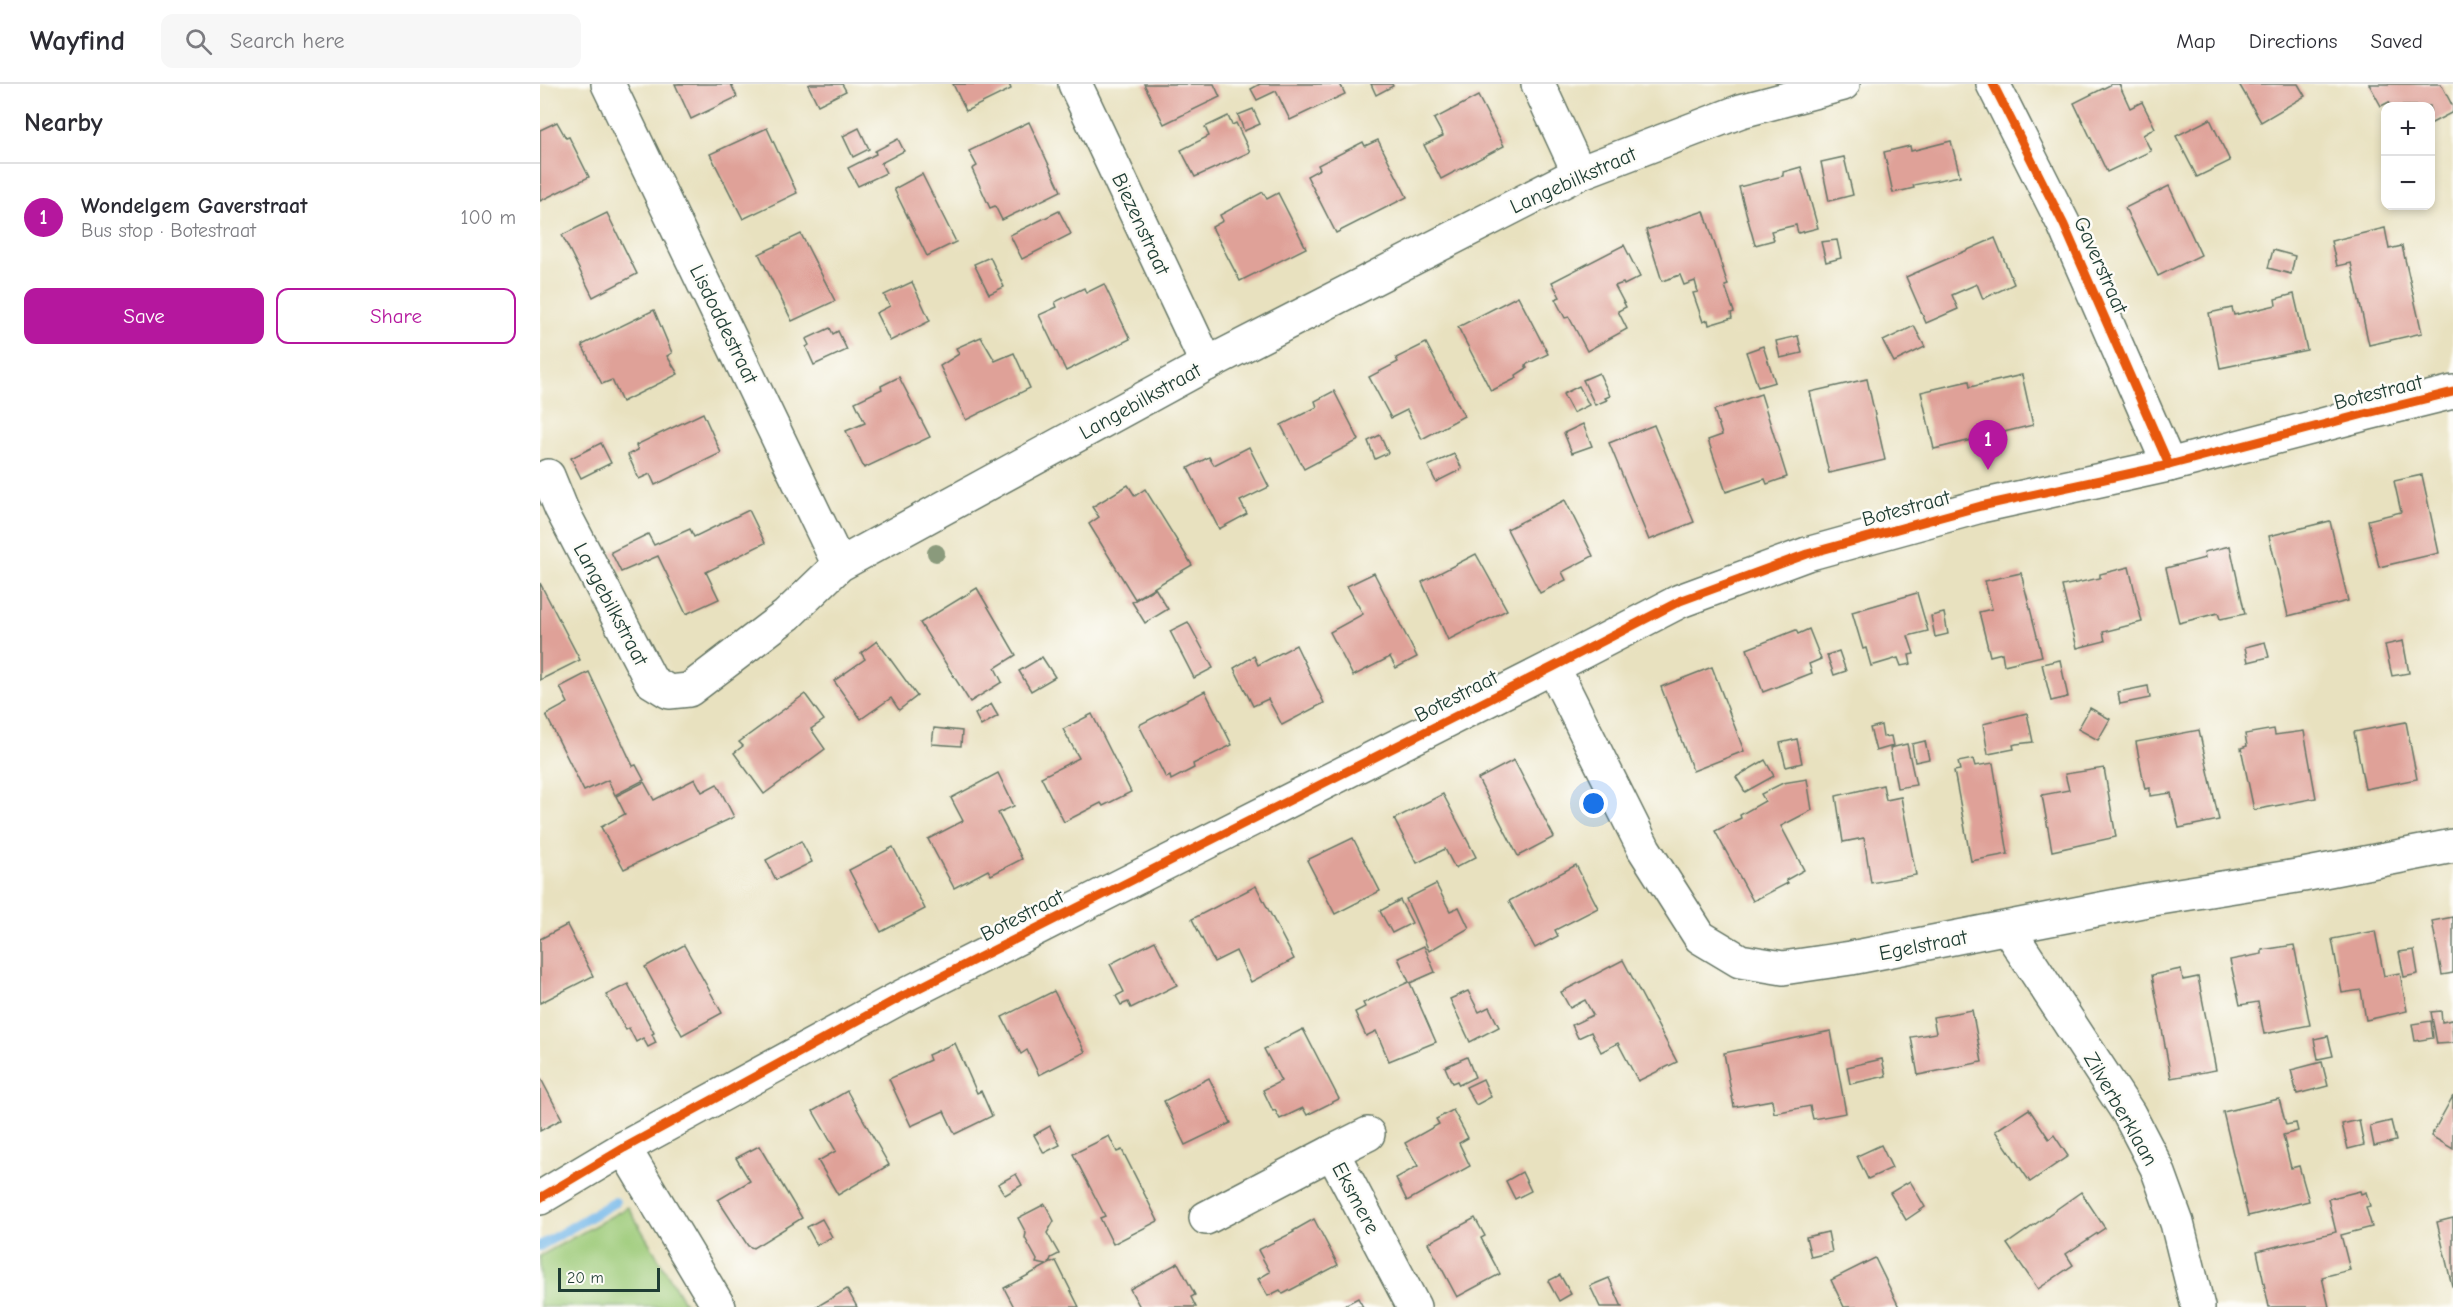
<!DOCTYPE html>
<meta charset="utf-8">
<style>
:root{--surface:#fff;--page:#f7f7f7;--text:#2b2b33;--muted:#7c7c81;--line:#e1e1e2;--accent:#b5179e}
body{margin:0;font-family:"Comic Neue",sans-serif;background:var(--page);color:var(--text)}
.controls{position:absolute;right:18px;top:18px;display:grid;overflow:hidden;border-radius:12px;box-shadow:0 3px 9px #0003}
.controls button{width:54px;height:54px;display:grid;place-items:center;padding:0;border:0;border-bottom:2px solid var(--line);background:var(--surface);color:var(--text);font:30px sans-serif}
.scale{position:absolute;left:18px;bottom:15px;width:102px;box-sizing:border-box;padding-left:6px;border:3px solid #1f3d34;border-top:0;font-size:16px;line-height:21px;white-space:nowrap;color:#1f3d34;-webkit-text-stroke:4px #fdfcf7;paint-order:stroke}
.you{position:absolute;left:1054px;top:720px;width:21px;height:21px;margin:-15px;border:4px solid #fff;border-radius:50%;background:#1a73e8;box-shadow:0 0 0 9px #1a73e833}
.badge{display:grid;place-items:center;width:39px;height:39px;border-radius:50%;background:var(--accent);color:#fff;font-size:20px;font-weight:700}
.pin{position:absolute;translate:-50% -50px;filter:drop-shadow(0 2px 3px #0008)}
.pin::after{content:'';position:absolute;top:32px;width:21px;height:18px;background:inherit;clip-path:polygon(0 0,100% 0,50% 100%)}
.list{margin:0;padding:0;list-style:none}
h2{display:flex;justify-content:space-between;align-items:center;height:78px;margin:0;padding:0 24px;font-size:26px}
h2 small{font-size:20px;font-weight:400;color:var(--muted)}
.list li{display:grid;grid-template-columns:39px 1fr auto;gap:18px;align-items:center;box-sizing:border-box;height:108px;padding:0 24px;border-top:2px solid var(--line)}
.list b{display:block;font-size:22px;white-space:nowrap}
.list p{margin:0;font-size:20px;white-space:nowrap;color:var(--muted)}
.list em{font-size:20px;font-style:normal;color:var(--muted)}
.actions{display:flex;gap:12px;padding:18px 24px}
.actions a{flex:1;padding:14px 0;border:2px solid var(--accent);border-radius:12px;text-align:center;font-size:21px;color:var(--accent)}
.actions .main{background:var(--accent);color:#fff}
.icon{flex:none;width:33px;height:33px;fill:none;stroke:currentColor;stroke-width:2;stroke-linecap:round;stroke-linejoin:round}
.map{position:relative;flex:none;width:1913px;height:1223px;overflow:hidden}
header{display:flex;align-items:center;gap:36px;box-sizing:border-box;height:84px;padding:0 30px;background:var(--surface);border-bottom:2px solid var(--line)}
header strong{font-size:28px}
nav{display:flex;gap:33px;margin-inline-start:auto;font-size:21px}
.search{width:420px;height:54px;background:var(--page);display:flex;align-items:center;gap:15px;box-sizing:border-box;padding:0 21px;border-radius:12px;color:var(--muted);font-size:22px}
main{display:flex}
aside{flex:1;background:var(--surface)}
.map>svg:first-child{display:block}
.green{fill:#9cca78;stroke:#5e8456;stroke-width:1.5}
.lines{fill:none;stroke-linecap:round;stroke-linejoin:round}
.stream{stroke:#73b7e9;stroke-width:10}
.building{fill:#dfa198}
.minor-casing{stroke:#657665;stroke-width:36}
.minor{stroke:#fff;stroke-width:33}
.cycleway-casing{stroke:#fdfcf7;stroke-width:13}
.cycleway{stroke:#e8590c;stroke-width:9}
.tree{fill:#8a9a7c}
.labels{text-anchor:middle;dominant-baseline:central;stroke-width:5;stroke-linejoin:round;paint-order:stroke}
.street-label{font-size:21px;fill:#1f3d34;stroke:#fdfcf7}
</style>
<header>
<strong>Wayfind</strong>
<div class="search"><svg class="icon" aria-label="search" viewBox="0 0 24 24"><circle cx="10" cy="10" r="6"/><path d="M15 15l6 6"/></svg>Search here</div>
<nav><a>Map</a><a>Directions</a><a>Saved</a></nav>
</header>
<main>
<aside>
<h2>Nearby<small></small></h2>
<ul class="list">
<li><span class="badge">1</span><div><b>Wondelgem Gaverstraat</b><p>Bus stop · Botestraat</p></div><em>100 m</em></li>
</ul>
<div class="actions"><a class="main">Save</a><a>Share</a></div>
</aside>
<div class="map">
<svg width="1913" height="1223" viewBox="0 0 1913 1223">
<rect width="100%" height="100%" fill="#fdfcf7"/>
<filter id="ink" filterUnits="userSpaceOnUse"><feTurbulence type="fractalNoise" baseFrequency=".0167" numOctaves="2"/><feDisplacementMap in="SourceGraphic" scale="12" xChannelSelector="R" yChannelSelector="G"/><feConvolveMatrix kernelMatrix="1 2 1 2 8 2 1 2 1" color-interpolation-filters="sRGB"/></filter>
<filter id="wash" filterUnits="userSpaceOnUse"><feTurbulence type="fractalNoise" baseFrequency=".008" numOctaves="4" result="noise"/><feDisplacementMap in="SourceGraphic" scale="24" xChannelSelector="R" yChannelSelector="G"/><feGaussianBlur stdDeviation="1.35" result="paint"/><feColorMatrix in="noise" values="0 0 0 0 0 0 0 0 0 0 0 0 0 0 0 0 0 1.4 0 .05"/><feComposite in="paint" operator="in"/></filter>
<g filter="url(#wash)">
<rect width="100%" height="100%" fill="#e8e1bf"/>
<!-- green -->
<path class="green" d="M88 1123 147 1223H0V1172Z"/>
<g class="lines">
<!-- stream -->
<path class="stream" d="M0 1162 75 1118"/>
</g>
<g id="blocks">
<!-- building -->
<g class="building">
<path d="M135 0H191L197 13 151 35Z"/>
<path d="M271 0H302L306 7 278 21 268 1Z"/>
<path d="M413 0H469L471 5 426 27Z"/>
<path d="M604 0H674L680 13 624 40Z"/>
<path d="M720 0H800L805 10 750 36 736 7 717 16 711 5Z"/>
<path d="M831 0H852L853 2 836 11Z"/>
<path d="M1572 0H1579L1590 24 1602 18 1615 44 1603 51 1611 67 1567 88 1534 19Z"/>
<path d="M1699 0H1758L1765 12 1721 38Z"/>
<path d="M1829 0H1901L1913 23V28L1890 40V22H1851L1849 18 1841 22Z"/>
<path d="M938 12 964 62 901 95 884 61 903 52 894 35Z"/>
<path d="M713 25 720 40 704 47 698 31Z"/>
<path d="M688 32 692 41 696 39 710 68 655 93 641 66 669 52 665 43Z"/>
<path d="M1670 35 1690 77 1657 93 1636 52Z"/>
<path d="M17 38 26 54 29 53 49 93 0 117V46Z"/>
<path d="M489 38 521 107 462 136 455 122 450 124 439 100 432 85 437 82 429 67Z"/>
<path d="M227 44 257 109 203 135 170 70Z"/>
<path d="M319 44 329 65 313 73 303 52Z"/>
<path d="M358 55 364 67 341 79 346 89 318 102 308 84 336 70 335 67Z"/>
<path d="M838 56 867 113 796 149 767 92 780 85 778 81 823 58 825 62Z"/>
<path d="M1411 57 1420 92 1373 101 1374 104 1353 109 1344 68 1370 62 1371 67Z"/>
<path d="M1304 73 1313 111 1289 117 1281 78Z"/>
<path d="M1261 83 1278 144 1258 149 1256 141 1231 147 1234 156 1215 161 1199 103 1243 92V88Z"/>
<path d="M382 90 416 158 387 172 354 105Z"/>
<path d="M1629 102 1661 171 1618 192 1585 124Z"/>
<path d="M723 108 727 115 738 109 766 164 700 197 672 143 683 137 680 131Z"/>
<path d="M519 127 531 150 482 175 470 151Z"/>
<path d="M1164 127 1188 201 1185 202 1194 228 1191 229 1192 234 1169 241 1168 236 1163 238 1153 209 1158 208 1155 197 1144 201 1140 191 1122 197 1106 146Z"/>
<path d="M67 129 97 190 53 213 22 151Z"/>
<path d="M1845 144 1849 165 1862 162 1882 249 1829 261 1811 179 1797 182 1791 157Z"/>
<path d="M261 150 295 217 252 237 219 170Z"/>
<path d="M1455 154 1474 200 1443 215 1437 200 1412 211 1418 225 1386 239 1366 193Z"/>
<path d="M1297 156 1301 174 1286 178 1281 158Z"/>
<path d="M1084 161 1100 193 1084 201 1083 199 1075 202 1086 223 1078 227 1087 245 1047 267 1029 233 1025 234 1015 215 1020 213 1012 198Z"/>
<path d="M1733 166 1755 172 1751 190 1728 184Z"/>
<path d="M450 173 464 203 449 210 434 180Z"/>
<path d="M372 198 390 237 350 257 336 229 350 222 344 211Z"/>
<path d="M564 200 590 255 526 287 499 231 517 223 515 218 544 204 546 209Z"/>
<path d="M1754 210 1767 266 1680 284 1669 229 1692 224 1694 231 1736 221 1735 215Z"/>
<path d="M978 212 1008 270 985 281 987 284 976 291 977 294 951 307 918 243Z"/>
<path d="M114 226 132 269 127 272 138 290 82 318 72 296 62 300 42 261Z"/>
<path d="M1374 242 1385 263 1354 278 1343 257Z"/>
<path d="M290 244 293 250 298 247 307 266 274 281 266 263 269 261 266 255Z"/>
<path d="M1258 252 1262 269 1240 274 1236 257Z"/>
<path d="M441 253 455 277 474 269 490 304 426 336 400 282 419 270 416 264Z"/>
<path d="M886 259 924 332 882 355 867 326 851 334 829 293 858 278 856 274Z"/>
<path d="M1223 262 1235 298 1218 303 1206 268Z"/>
<path d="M1059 289 1070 312 1065 314 1067 316 1055 321 1043 296Z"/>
<path d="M1482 291 1493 341 1394 365 1381 308 1429 297 1430 303Z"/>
<path d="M359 293 390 353 324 384 306 347 325 339 315 318 342 305 341 302Z"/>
<path d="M1327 295 1345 376 1289 389 1270 308Z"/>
<path d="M1039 302 1049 321 1033 329 1023 310Z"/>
<path d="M794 307 819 356 764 385 741 341 777 323 775 317Z"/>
<path d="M1221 310 1247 393 1227 400 1225 395 1186 408 1168 356 1182 351 1174 326Z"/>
<path d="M163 329 181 369 115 401 110 390 99 395 88 371 98 366 96 361Z"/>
<path d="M1043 340 1052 362 1032 369 1024 349Z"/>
<path d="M1114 341 1154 438 1109 456 1069 359Z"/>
<path d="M840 351 848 369 835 375 828 357Z"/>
<path d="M61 359 71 379 41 394 31 374Z"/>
<path d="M709 363 729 403 700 417 707 430 679 445 648 384 669 373 674 381Z"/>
<path d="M914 370 922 385 896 398 888 382Z"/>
<path d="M1882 391 1899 469 1839 483 1828 436 1861 428 1854 397Z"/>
<path d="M588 401 595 412 605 405 652 481 595 515 549 440 559 433 552 423Z"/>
<path d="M1025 416 1053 472 1022 488 1026 496 1000 509 967 445Z"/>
<path d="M209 426 225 459 166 488 179 515 146 530 118 472 81 488 71 468 108 450 114 461 150 445 154 453Z"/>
<path d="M1790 437 1808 517 1748 532 1729 452Z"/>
<path d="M1690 462 1705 530 1680 535 1678 529 1639 539 1626 484 1665 474 1664 468Z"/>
<path d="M936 470 967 526 908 556 882 498Z"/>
<path d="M1589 483 1602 538 1563 548 1565 557 1537 564 1522 502 1560 494V490Z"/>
<path d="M834 489 877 573 856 584 850 573 813 592 790 548 823 530 807 502Z"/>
<path d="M1481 489 1502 572 1464 581 1462 569 1450 572 1439 528 1452 525 1445 497Z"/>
<path d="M0 499 40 576 0 596Z"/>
<path d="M437 504 476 571 455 584 462 598 430 618 380 539Z"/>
<path d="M615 504 628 525 605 539 592 518Z"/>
<path d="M1377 509 1388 547 1368 552 1374 570 1369 571 1371 580 1361 582 1358 574 1331 582 1326 564 1323 565 1312 528Z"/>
<path d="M1404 529 1408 550 1395 553 1391 532Z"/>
<path d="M648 538 673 584 654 594 630 547Z"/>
<path d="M1269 545 1281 575 1269 580 1272 589 1223 608 1207 565 1256 546 1258 550Z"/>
<path d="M337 557 377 612 359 626 351 614 321 635 294 597 325 575 321 569Z"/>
<path d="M1863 557 1869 589 1852 592 1845 561Z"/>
<path d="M1725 558 1729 573 1708 578 1705 563Z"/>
<path d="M756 561 784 619 742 641 728 615 713 622 694 584 714 572 718 581Z"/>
<path d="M1299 567 1306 587 1294 591 1287 571Z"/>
<path d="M502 573 515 593 491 607 479 587Z"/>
<path d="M1520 576 1528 613 1511 617 1502 580Z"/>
<path d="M1172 583 1204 667 1153 687 1121 603Z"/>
<path d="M49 588 93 682 96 681 104 696 75 711 68 696 44 707 6 631 28 619 20 603Z"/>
<path d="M1608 602 1610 614 1580 620 1578 608Z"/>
<path d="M665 607 692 661 653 680 654 684 631 696 630 692 626 694 599 641Z"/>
<path d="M265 610 284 636 271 645 285 665 224 710 194 669 203 662 199 658Z"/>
<path d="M451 620 458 632 441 642 435 630Z"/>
<path d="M1550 624 1570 635 1558 656 1538 645Z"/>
<path d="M1487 629 1493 658 1476 660 1473 661 1474 665 1448 670 1443 640Z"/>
<path d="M552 630 591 708 563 722 561 719 524 738 501 693 539 674 523 645Z"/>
<path d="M1866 638 1877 695 1825 705 1814 648Z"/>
<path d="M1341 641 1343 653 1351 652 1353 662 1336 667 1330 644Z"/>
<path d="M394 644 422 647 421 662 392 660Z"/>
<path d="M1734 645 1735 651 1764 647 1776 714 1714 726 1701 664 1707 662 1705 650Z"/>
<path d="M1659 646 1679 736 1639 744 1631 709 1610 712V704L1605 705 1596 658Z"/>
<path d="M1257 655 1262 679 1246 683 1240 659Z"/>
<path d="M1385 657 1389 675 1375 678 1372 660Z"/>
<path d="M1367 660 1376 701 1357 704 1350 664Z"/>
<path d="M1433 675 1435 682 1453 679 1468 770 1431 777 1414 687 1420 686 1418 678Z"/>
<path d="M974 676 1014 753 978 772 938 695Z"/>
<path d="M1225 676 1234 692 1205 708 1196 693Z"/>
<path d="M1564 684 1576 753 1512 767 1502 711 1529 706 1525 690Z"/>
<path d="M458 689 474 722 458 729 482 775 451 791 448 786 414 804 388 755 423 737 411 714Z"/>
<path d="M155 695 162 708 177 700 194 733 84 785 61 743 85 730 76 712 104 698 114 716Z"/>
<path d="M1267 695 1272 726 1241 742 1264 786 1246 796 1248 799 1213 817 1175 747 1201 734 1200 731 1225 717 1221 710 1243 699Z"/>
<path d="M1343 701 1346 716 1361 713 1376 791 1331 799 1324 754 1303 758 1296 712Z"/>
<path d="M903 710 936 773 915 784 905 765 877 779 854 735Z"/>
<path d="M813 754 840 807 795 830 767 776Z"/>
<path d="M261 757 272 778 236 796 226 776Z"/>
<path d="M353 763 385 825 341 848 309 786Z"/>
<path d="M1036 781 1058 824 1015 846 1018 852 995 864 969 817Z"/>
<path d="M896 800 910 827 919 823 929 844 889 867 866 815Z"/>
<path d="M716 802 754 875 711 898 696 867 674 878 652 835Z"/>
<path d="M860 816 872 839 852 849 840 827Z"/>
<path d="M1913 833V889L1902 891 1892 837Z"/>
<path d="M27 841 53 892 0 919V855Z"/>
<path d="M1835 847 1844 892 1860 889 1867 927 1826 936 1821 906 1802 909 1792 855Z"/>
<path d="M615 857 637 901 591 924 588 918 581 921 576 912 584 908 570 880Z"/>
<path d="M144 861 182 929 142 951 105 883Z"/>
<path d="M1754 861 1770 941 1724 950 1718 918 1700 921 1690 876 1722 870V866Z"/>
<path d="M884 862 895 888 870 899 896 958 849 977 836 947 826 952 815 928 825 923 823 919 869 898 858 874Z"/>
<path d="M1874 866 1878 890 1864 893 1859 868Z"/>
<path d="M1083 876 1137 978 1098 997 1078 959 1061 968 1051 948 1038 954 1032 941 1053 931 1045 916 1030 924 1021 908Z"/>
<path d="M1641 885 1643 896 1658 893 1676 986 1631 994 1612 891Z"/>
<path d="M88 900 114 949 112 950 116 959 108 963 103 954 96 958 89 944 86 946 66 911Z"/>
<path d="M514 907 545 968 499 991 487 966 481 970 462 933Z"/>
<path d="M928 907 939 928 949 923 959 943 930 958 910 915Z"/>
<path d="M1432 926 1442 978 1378 991 1371 953 1396 949 1393 933Z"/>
<path d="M1901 927 1902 938 1912 936 1913 959 1897 960 1891 928Z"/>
<path d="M1891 937 1893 954 1875 957 1872 940Z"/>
<path d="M763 945 799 1015 767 1031 763 1024 740 1035 735 1026 733 1027 723 1006 741 997 724 965Z"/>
<path d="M1291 947 1306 1029 1273 1035 1270 1022 1234 1029 1232 1016 1194 1023 1184 969Z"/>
<path d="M1788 952 1793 972 1778 975 1774 955Z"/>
<path d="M415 959 437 1009 441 1007 452 1032 415 1050 404 1027 371 1042 349 995 390 976 388 971Z"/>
<path d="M927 973 935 993 919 1001 917 997 912 999 905 983Z"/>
<path d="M1342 975 1346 992 1310 1000 1307 983Z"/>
<path d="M1782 978 1788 1002 1757 1010 1751 986Z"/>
<path d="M0 993 22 1035 0 1047Z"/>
<path d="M669 994 691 1039 645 1061 624 1017Z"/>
<path d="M943 995 951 1013 936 1021 926 1003Z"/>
<path d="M307 1007 349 1081 298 1111 278 1077 296 1067 273 1027Z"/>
<path d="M1913 1012V1065L1891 1052Z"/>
<path d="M1739 1015 1746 1041 1756 1039 1758 1047 1743 1051 1751 1084 1759 1082 1769 1117 1708 1132 1683 1028Z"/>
<path d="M1489 1025 1509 1055 1514 1051 1528 1072 1490 1098 1455 1047Z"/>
<path d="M913 1026 928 1054 919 1059 930 1082 867 1117 856 1094 878 1082 865 1059 899 1040 896 1035Z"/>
<path d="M1819 1036 1824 1061 1808 1065 1802 1040Z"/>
<path d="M1851 1037 1856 1057 1834 1062 1830 1042Z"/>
<path d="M510 1042 520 1061 504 1069 494 1051Z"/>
<path d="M569 1052 577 1068 582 1066 618 1137 573 1160 560 1134 565 1132 533 1070Z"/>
<path d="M1341 1061 1352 1084 1328 1095 1317 1072Z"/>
<path d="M219 1062 262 1134 213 1164 208 1162 178 1116 210 1097 196 1074Z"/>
<path d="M982 1088 991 1107 975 1115 966 1097Z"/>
<path d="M476 1090 482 1101 465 1111 458 1100Z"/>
<path d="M1370 1097 1385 1123 1366 1136 1350 1109Z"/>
<path d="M1820 1107 1821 1110 1826 1108 1830 1122 1826 1123 1832 1143 1801 1151 1810 1186 1782 1193 1789 1223H1729L1717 1167 1796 1148 1788 1115Z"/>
<path d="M1541 1108 1565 1144 1526 1170 1533 1181 1498 1205 1467 1160Z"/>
<path d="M505 1120 514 1137 507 1149 519 1170 511 1174 509 1180 516 1177 539 1223H474L464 1204 507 1181 496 1179 497 1176 485 1154 486 1149 478 1134Z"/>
<path d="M935 1134 945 1152 941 1154 960 1190 917 1213 888 1159Z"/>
<path d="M1913 1134V1202H1912L1897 1138Z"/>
<path d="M282 1135 292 1153 277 1161 267 1143Z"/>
<path d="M774 1135 798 1181 743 1210 740 1206 728 1212 718 1195 730 1188 718 1166 754 1148 753 1147Z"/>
<path d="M1288 1148 1292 1168 1271 1173 1266 1153Z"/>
<path d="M1335 1174 1359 1223H1304L1291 1196Z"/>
<path d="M638 1179 655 1211 651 1213 656 1223H600L590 1205Z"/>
<path d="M1020 1191 1031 1210 1019 1217 1008 1197Z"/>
<path d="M1069 1194 1082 1223H1060L1050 1202Z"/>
<path d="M307 1205 317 1223H276Z"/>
<path d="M818 1214 823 1223H801Z"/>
</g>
</g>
</g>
<g filter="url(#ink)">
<use href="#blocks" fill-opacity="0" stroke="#657665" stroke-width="1.5"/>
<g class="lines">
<defs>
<g id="minor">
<path d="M68 0 299 481"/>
<path d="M535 0 667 280"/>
<path d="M998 0 1039 89"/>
<path d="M1453 0 1524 141 1629 381"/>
<path d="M8 392 21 424 111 597 129 608 149 606 247 531 299 481 667 280 1039 89 1201 27 1303 0"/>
<path d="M1013 583 1104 765 1160 853 1200 877 1243 884 1311 874 1607 816 1763 791 1913 762"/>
<path d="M1468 845 1589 1030 1617 1084 1637 1139 1658 1223"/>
<path d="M84 1064 179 1223"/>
<path d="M792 1068 828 1050"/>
<path d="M0 1114 84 1064 361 913 1013 583 1140 517 1267 470 1441 422 1629 381 1828 329 1913 308"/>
<path d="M666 1134 792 1068 874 1223"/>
</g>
</defs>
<!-- minor casing -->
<use href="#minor" class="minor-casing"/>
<!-- minor -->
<use href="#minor" class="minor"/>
<defs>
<g id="cycleway">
<path d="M1453 0 1524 141 1629 381"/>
<path d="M0 1114 84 1064 361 913 1013 583 1140 517 1267 470 1441 422 1629 381 1828 329 1913 308"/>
</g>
</defs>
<!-- cycleway casing -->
<use href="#cycleway" class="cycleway-casing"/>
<!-- cycleway -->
<use href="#cycleway" class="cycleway"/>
</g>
<!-- trees -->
<circle class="tree" cx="396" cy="469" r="9"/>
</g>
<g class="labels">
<!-- street labels -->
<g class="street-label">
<text transform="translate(1033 96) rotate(-24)">Langebilkstraat</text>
<text transform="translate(601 140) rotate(65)">Biezenstraat</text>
<text transform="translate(1561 181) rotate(66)">Gaverstraat</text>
<text transform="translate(184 240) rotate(64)">Lisdoddestraat</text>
<text transform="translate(1838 308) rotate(-14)">Botestraat</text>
<text transform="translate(600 317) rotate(-29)">Langebilkstraat</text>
<text transform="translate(1366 424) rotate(-15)">Botestraat</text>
<text transform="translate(71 520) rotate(62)">Langebilkstraat</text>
<text transform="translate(916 612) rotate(-27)">Botestraat</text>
<text transform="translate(482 831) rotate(-27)">Botestraat</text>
<text transform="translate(1383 861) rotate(-11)">Egelstraat</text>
<text transform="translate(1581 1025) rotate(60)">Zilverberklaan</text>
<text transform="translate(816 1114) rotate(62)">Eksmere</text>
</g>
</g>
</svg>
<div class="controls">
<button>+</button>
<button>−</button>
</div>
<div class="scale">20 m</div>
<div class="you"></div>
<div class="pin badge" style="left:1448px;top:386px">1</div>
</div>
</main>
